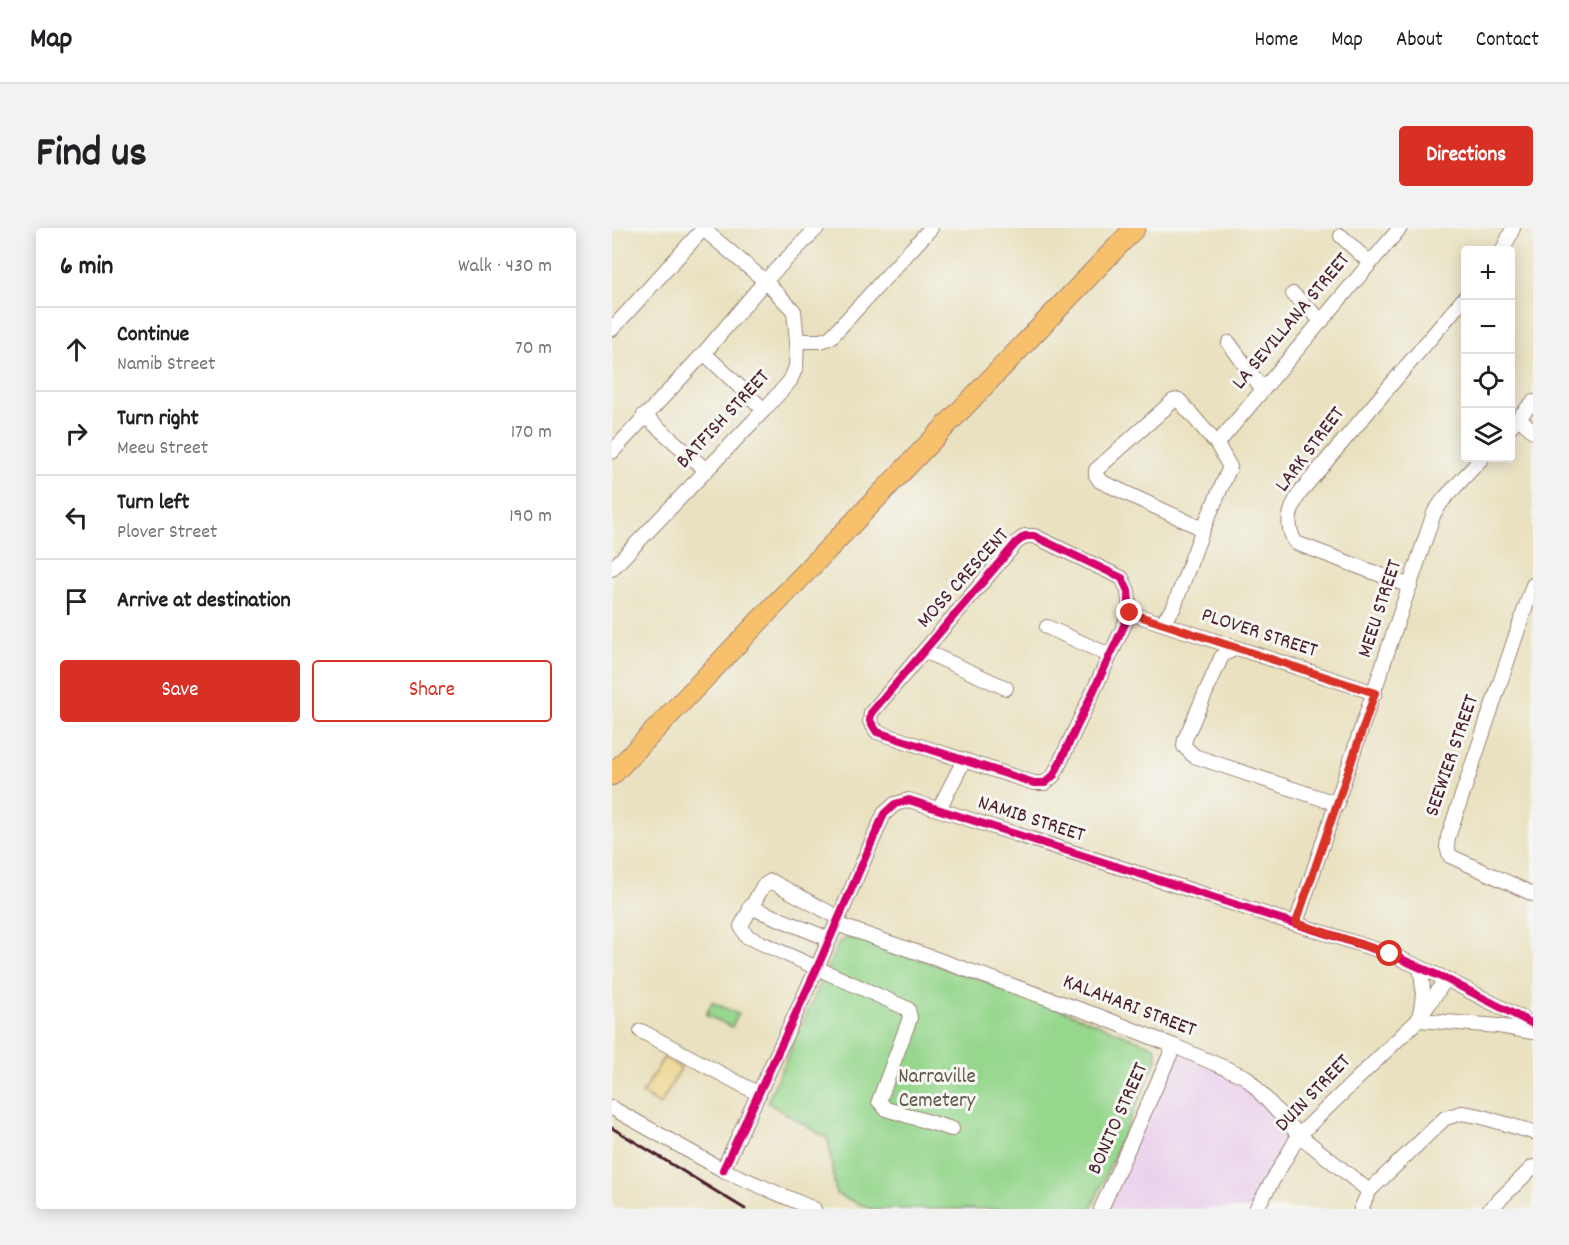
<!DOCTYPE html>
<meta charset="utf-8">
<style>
:root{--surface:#fff;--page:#f2f2f2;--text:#202124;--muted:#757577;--line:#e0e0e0;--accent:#d93025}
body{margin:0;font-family:Dekko,sans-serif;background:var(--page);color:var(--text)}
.controls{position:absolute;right:18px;top:18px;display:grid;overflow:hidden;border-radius:6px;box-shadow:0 3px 15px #0003}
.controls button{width:54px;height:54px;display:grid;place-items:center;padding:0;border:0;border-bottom:2px solid var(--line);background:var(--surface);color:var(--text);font:30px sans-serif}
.stop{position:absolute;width:18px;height:18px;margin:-14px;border:4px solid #d93025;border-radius:50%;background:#fff}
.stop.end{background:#d93025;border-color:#fff;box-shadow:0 2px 6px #0008}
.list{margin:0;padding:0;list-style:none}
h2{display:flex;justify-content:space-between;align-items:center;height:78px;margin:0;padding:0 24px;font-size:26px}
h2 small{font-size:20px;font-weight:400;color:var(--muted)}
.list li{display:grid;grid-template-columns:39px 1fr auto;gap:18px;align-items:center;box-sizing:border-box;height:84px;padding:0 24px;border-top:2px solid var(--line)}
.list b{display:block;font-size:22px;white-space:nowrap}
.list p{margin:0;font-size:20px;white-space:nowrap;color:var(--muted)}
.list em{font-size:20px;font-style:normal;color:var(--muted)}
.actions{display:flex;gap:12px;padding:18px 24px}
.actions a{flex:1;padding:14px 0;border:2px solid var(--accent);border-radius:6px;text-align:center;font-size:21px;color:var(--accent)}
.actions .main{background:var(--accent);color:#fff}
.icon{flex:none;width:33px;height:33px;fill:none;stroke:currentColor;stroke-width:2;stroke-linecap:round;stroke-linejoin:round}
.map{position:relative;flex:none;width:921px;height:981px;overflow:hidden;border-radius:6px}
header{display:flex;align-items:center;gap:36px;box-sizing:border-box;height:84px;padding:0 30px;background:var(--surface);border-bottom:2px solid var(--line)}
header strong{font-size:28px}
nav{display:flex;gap:33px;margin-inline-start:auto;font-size:21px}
.intro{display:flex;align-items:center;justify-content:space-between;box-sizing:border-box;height:144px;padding:0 36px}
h1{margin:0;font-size:42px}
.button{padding:15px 27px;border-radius:6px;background:var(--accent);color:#fff;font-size:21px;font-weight:700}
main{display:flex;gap:36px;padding:0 36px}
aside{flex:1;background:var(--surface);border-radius:6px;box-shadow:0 3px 15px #0003}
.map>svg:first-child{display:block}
.built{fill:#ead1ec}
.green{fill:#96d78d;stroke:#707b5c;stroke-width:1.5}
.sand{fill:#eeda9e;stroke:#9c7c64;stroke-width:1.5}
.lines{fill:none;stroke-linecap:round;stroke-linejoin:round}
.minor-casing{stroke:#9a8075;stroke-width:16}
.highway-casing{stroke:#9a8075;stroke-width:22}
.minor{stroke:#fff;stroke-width:14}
.highway{stroke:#f7c06c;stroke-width:20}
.rail{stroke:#4a1f2b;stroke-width:3}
.cycleway-casing{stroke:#f6f6f2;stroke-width:11}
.cycleway{stroke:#d6006c;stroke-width:8}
.route{stroke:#d93025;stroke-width:8}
.labels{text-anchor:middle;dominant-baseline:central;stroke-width:6;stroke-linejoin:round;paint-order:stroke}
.street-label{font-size:21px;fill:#4a1f2b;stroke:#f6f6f2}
.park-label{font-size:21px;fill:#615648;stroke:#f6f6f2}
</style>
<header>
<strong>Map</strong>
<nav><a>Home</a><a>Map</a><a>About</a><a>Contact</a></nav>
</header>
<div class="intro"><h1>Find us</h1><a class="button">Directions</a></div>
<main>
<aside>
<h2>6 min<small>Walk · 430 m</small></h2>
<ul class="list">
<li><svg class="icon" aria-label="ahead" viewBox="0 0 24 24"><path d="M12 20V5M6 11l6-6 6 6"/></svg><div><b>Continue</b><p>Namib Street</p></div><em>70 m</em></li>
<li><svg class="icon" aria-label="right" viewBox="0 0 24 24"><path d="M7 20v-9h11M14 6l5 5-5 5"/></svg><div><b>Turn right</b><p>Meeu Street</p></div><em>170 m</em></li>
<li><svg class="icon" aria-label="left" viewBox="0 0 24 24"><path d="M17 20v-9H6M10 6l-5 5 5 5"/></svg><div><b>Turn left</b><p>Plover Street</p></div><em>190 m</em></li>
<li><svg class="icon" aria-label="arrive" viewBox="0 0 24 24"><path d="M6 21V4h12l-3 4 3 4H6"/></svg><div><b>Arrive at destination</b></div></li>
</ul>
<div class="actions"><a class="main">Save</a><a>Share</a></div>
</aside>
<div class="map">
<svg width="921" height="981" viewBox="0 0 921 981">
<rect width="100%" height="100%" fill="#f6f6f2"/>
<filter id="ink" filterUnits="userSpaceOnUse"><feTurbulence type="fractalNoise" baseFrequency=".0167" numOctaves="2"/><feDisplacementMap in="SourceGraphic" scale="12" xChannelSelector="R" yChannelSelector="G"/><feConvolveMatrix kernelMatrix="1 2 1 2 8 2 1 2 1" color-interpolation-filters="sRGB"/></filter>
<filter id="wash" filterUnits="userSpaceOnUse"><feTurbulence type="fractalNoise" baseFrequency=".008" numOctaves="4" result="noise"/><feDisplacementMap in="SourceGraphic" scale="24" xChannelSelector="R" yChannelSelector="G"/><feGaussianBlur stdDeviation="1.35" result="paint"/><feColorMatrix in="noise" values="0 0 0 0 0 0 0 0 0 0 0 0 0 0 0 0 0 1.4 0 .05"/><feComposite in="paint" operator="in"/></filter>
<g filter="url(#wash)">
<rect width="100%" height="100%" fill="#e9e1bf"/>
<!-- built -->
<path class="built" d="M562 818 634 849 687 907 644 981H489Z"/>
<!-- green -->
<g class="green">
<path d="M239 708 418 769 543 819 545 830 479 981H259L224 966 216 911 155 874 227 714Z"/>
<path d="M100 774 126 786 120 799 94 787Z"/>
</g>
<!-- sand -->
<path class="sand" d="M52 829 69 840 48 877 30 866Z"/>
</g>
<g filter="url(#ink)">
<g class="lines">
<defs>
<g id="minor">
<path d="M729 8 758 35"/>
<path d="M891 22 901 0"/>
<path d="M681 66 710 93"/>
<path d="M0 101 92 0"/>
<path d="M185 113H209L219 109 319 0"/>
<path d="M617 115 651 162"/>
<path d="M92 125 152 182"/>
<path d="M32 187 94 242"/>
<path d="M907 190 921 203"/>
<path d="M898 199 921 174"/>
<path d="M605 216 788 0"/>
<path d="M0 224 92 125 153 53 205 0"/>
<path d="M413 308H422L510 350 516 363 518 385 442 547 433 555H422L265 504 258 493 259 485 404 315Z"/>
<path d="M0 341 152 182 178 153 184 139 185 113 182 83 153 53 90 0"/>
<path d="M921 357 836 609 835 619 838 628 921 666"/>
<path d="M798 358 684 315C672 297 678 280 689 263L854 68"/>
<path d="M518 385 763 465"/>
<path d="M549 395 561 381 591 301 618 239 605 216 567 172 561 173 484 242V247L488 253 591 301"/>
<path d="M435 399 497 427"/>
<path d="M623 421 612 426 609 430 573 511 572 518 582 528 726 576"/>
<path d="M312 423 394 460"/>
<path d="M327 581 352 532"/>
<path d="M138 679 217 711"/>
<path d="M227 690 159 653 151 658 129 698 134 708 296 781 298 790 267 873 274 881 340 901"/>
<path d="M684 695 822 285 831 272 870 230"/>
<path d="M224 696 484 787 562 818 634 849 687 907 757 963"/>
<path d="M808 740C812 759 812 773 806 792L887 798 921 804"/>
<path d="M29 803 147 866"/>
<path d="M0 880 111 942 202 981"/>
<path d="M111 942 205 740 272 586 283 576 297 572 778 726 834 751 921 796"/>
<path d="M489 981 562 818"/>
<path d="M644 981 687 907 806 792 834 751"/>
<path d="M749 981 757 963 833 890 850 885 867 888 921 904"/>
<path d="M878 981 921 939"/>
</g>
<path id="highway" d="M0 547 523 0"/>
</defs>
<!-- minor casing -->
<use href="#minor" class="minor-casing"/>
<!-- highway casing -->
<use href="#highway" class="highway-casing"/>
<!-- minor -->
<use href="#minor" class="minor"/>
<!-- highway -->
<use href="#highway" class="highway"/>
<!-- rail -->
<path class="rail" d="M0 900 133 981"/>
<defs>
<g id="cycleway">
<path d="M413 308H422L510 350 516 363 518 385 442 547 433 555H422L265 504 258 493 259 485 404 315Z"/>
<path d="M111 942 205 740 272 586 283 576 297 572 778 726 834 751 921 796"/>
</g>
</defs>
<!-- cycleway casing -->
<use href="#cycleway" class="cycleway-casing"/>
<!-- cycleway -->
<use href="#cycleway" class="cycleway"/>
</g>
</g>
<g class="lines" filter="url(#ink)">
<!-- route -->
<path class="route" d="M518 385 763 465 684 695 778 726"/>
</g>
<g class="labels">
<!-- street labels -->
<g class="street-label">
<text transform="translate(680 94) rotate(-50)">LA SEVILLANA STREET</text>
<text transform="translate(112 192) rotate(-47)">BATFISH STREET</text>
<text transform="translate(699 222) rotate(-53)">LARK STREET</text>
<text transform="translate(352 351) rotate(-48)">MOSS CRESCENT</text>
<text transform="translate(769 381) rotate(-72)">MEEU STREET</text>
<text transform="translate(647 406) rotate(18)">PLOVER STREET</text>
<text transform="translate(841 528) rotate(-71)">SEEWIER STREET</text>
<text transform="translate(419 592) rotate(18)">NAMIB STREET</text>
<text transform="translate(517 779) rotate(21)">KALAHARI STREET</text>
<text transform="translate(702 866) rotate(-46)">DUIN STREET</text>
<text transform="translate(507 891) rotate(-66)">BONITO STREET</text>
</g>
<!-- park labels -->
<g class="park-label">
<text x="325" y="850">Narraville<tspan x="325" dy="24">Cemetery</tspan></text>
</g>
</g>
</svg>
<div class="controls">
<button>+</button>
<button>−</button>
<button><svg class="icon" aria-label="locate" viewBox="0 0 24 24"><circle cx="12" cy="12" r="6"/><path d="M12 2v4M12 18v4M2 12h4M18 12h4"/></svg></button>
<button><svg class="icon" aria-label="layers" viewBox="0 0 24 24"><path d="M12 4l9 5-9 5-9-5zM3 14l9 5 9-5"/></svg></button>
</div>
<div class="stop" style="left:778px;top:726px"></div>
<div class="stop end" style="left:518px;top:385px"></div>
</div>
</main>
